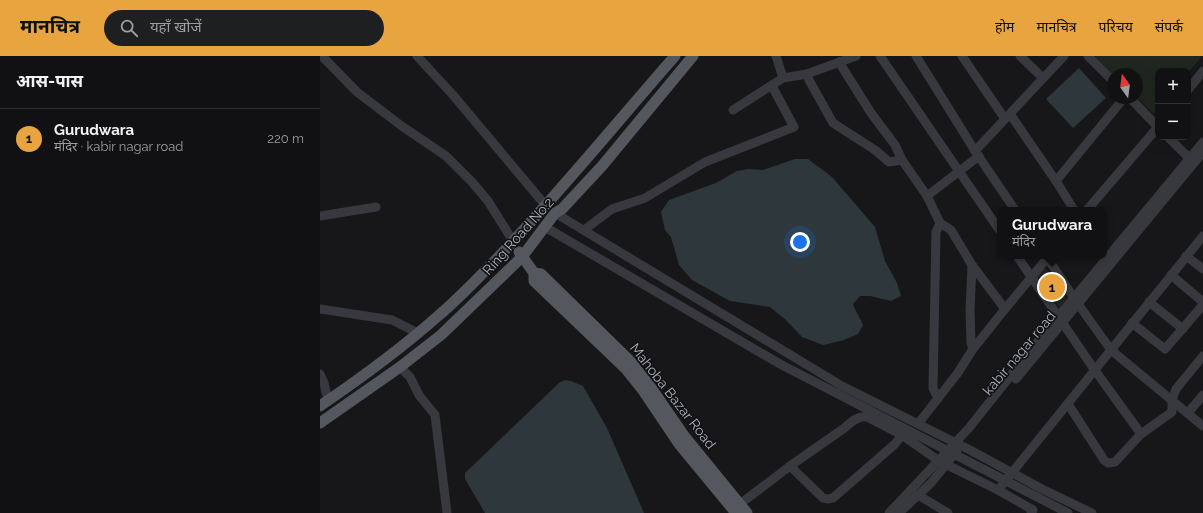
<!DOCTYPE html>
<html lang="hi">
<meta charset="utf-8">
<style>
:root{--surface:#111113;--page:#1e1f21;--text:#f1f3f6;--muted:#9c9da0;--line:#303133;--accent:#e8a43f}
body{margin:0;font-family:Raleway,"Noto Sans Devanagari",sans-serif;background:var(--page);color:var(--text)}
.controls{position:absolute;right:12px;top:12px;display:grid;overflow:hidden;border-radius:8px;box-shadow:0 4px 16px #0002}
.controls button{width:36px;height:36px;display:grid;place-items:center;padding:0;border:0;border-bottom:1px solid var(--line);background:var(--surface);color:var(--text);font:20px sans-serif}
.compass{position:absolute;left:787px;top:12px;width:36px;height:36px;border-radius:50%;background:var(--surface);box-shadow:0 4px 16px #0002;rotate:346deg}
.you{position:absolute;left:480px;top:186px;width:14px;height:14px;margin:-10px;border:3px solid #fff;border-radius:50%;background:#1a73e8;box-shadow:0 0 0 6px #1a73e833}
.badge{display:grid;place-items:center;width:26px;height:26px;border-radius:50%;background:var(--accent);color:#111;font-size:13px;font-weight:700}
.pin{position:absolute;translate:-50% -50%;border:2px solid #fff;box-shadow:0 1px 4px #0006}
.popup{position:absolute;left:677px;top:151px;width:110px;height:52px;box-sizing:border-box;display:grid;place-content:center;border-radius:8px;background:var(--surface);filter:drop-shadow(0 1px 3px #0005);font-size:13px;white-space:nowrap;color:var(--muted)}
.popup b{font-size:15px;color:var(--text)}
.popup::after{content:'';position:absolute;left:50%;top:100%;margin-left:-8px;border:8px solid transparent;border-top-color:var(--surface)}
.list{margin:0;padding:0;list-style:none}
h2{display:flex;justify-content:space-between;align-items:center;height:52px;margin:0;padding:0 16px;font-size:17px}
h2 small{font-size:13px;font-weight:400;color:var(--muted)}
.list li{display:grid;grid-template-columns:26px 1fr auto;gap:12px;align-items:center;box-sizing:border-box;height:60px;padding:0 16px;border-top:1px solid var(--line)}
.list b{display:block;font-size:15px;white-space:nowrap}
.list p{margin:0;font-size:13px;white-space:nowrap;color:var(--muted)}
.list em{font-size:13px;font-style:normal;color:var(--muted)}
.icon{flex:none;width:22px;height:22px;fill:none;stroke:currentColor;stroke-width:2;stroke-linecap:round;stroke-linejoin:round}
.map{position:relative;flex:none;width:883px;height:457px;overflow:hidden}
header{display:flex;align-items:center;gap:24px;box-sizing:border-box;height:56px;padding:0 20px;background:var(--accent);color:#111}
header strong{font-size:19px}
nav{display:flex;gap:22px;margin-inline-start:auto;font-size:14px}
.search{width:280px;height:36px;background:var(--page);display:flex;align-items:center;gap:10px;box-sizing:border-box;padding:0 14px;border-radius:22px;color:var(--muted);font-size:15px}
main{display:flex}
aside{flex:1;background:var(--surface)}
.map>svg:first-child{display:block}
.green{fill:#1f2720}
.water{fill:#2e373c}
.lines{fill:none;stroke-linecap:round;stroke-linejoin:round}
.minor{stroke:#38393e;stroke-width:9}
.major{stroke:#54575d;stroke-width:11}
.labels{text-anchor:middle;dominant-baseline:central;stroke-width:3.5;stroke-linejoin:round;paint-order:stroke}
.street-label{font-size:14px;fill:#aaafb8;stroke:#121214}
</style>
<header>
<strong>मानचित्र</strong>
<div class="search"><svg class="icon" aria-label="search" viewBox="0 0 24 24"><circle cx="10" cy="10" r="6"/><path d="M15 15l6 6"/></svg>यहाँ खोजें</div>
<nav><a>होम</a><a>मानचित्र</a><a>परिचय</a><a>संपर्क</a></nav>
</header>
<main>
<aside>
<h2>आस-पास<small></small></h2>
<ul class="list">
<li><span class="badge">1</span><div><b>Gurudwara</b><p>मंदिर · kabir nagar road</p></div><em>220 m</em></li>
</ul>
</aside>
<div class="map">
<svg width="883" height="457" viewBox="0 0 883 457">
<rect width="100%" height="100%" fill="#171719"/>
<!-- green -->
<g class="green">
<path d="M775 0H882L868 17V15H838V53L834 58 817 41V18H793Z"/>
<path d="M725 211 747 243 740 253 715 221Z"/>
</g>
<!-- water -->
<g class="water">
<path d="M759 12 786 42 753 72 726 43Z"/>
<path d="M475 103H488L512 121 555 171 565 205 577 227 581 240 571 245 550 240H540L533 248C535 255 540 261 543 269L538 278 524 284 503 289 482 281 466 264 450 251 410 245 372 224 359 209 351 181 345 174 341 156 349 144 396 127 417 115 428 113 443 114Z"/>
<path d="M245 324 251 325 263 330 287 372 324 457H165L145 423V417L239 327Z"/>
</g>
<g class="lines">
<!-- minor -->
<g class="minor">
<path d="M2 0 37 36 83 71 126 100 152 126 168 145 193 185"/>
<path d="M97 0 133 39 226 150"/>
<path d="M456 0 463 22"/>
<path d="M560 0 680 175"/>
<path d="M596 0 655 95"/>
<path d="M642 0 685 63"/>
<path d="M700 0 723 22"/>
<path d="M768 0 793 25"/>
<path d="M519 6 551 57 575 89 582 104 607 140 620 167 631 174 652 209 650 254 651 287 653 293"/>
<path d="M487 18 489 24 513 67 555 94 569 106 582 104"/>
<path d="M868 34 883 15"/>
<path d="M810 42 838 71"/>
<path d="M413 54 463 22 487 18 536 0"/>
<path d="M690 58 736 125 754 154"/>
<path d="M848 81 873 106"/>
<path d="M736 125 804 42"/>
<path d="M607 140 659 100"/>
<path d="M695 154 655 95 744 0"/>
<path d="M767 154 838 71"/>
<path d="M235 157 522 330 650 394 722 433 772 457"/>
<path d="M0 160 56 151"/>
<path d="M225 171 460 308 748 457"/>
<path d="M264 174 292 153 325 142 385 106 474 71 452 30"/>
<path d="M697 200 774 313 821 378"/>
<path d="M726 200 758 248 791 294 883 370"/>
<path d="M866 200 883 213"/>
<path d="M652 209 685 253"/>
<path d="M851 219 883 246"/>
<path d="M829 246 863 273"/>
<path d="M0 253 72 264 98 277"/>
<path d="M812 267 845 293 883 249"/>
<path d="M80 311 90 321 99 339 115 359 127 457"/>
<path d="M0 318 4 327 8 345"/>
<path d="M696 323 883 96"/>
<path d="M618 343 613 332 616 176 620 167"/>
<path d="M748 348 784 404 788 407 795 406 821 378 852 356V344L856 333 883 300"/>
<path d="M868 357 883 339"/>
<path d="M598 368 637 318 653 293 685 253 729 200"/>
<path d="M470 410 503 442 507 443 513 442 575 388 582 379 619 405 678 434 713 454 711 457"/>
<path d="M678 434 883 180"/>
<path d="M598 439 628 457"/>
<path d="M417 453 420 448 470 410 523 373 534 364 541 361H547L582 379"/>
<path d="M569 457 649 372 710 295 883 86"/>
<path d="M579 457 611 427 637 395"/>
</g>
<!-- major -->
<g class="major">
<path d="M199 196 214 217V225L306 313 322 333 359 388 416 457"/>
<path d="M214 217 221 218 310 305 332 333 365 381 427 457"/>
<path d="M0 350C41 322 81 293 118 260 143 239 165 215 187 192 245 130 299 64 355 0"/>
<path d="M0 367 80 311 121 279 202 201 235 157 242 153 282 110 373 0"/>
</g>
</g>
<g class="labels">
<!-- street labels -->
<g class="street-label">
<text transform="translate(198 180) rotate(-48)">Ring Road No.2</text>
<text transform="translate(699 297) rotate(-50)">kabir nagar road</text>
<text transform="translate(353 340) rotate(52)">Mahoba Bazar Road</text>
</g>
</g>
</svg>
<div class="controls">
<button>+</button>
<button>−</button>
</div>
<svg class="compass" viewBox="-18 -18 36 36"><path d="M0-13l5 13h-10z" fill="#e53935"/><path d="M0 13l5-13h-10z" fill="#9c9da0"/></svg>
<div class="you"></div>
<div class="pin badge" style="left:732px;top:231px">1</div>
<div class="popup"><b>Gurudwara</b>मंदिर</div>
</div>
</main>
